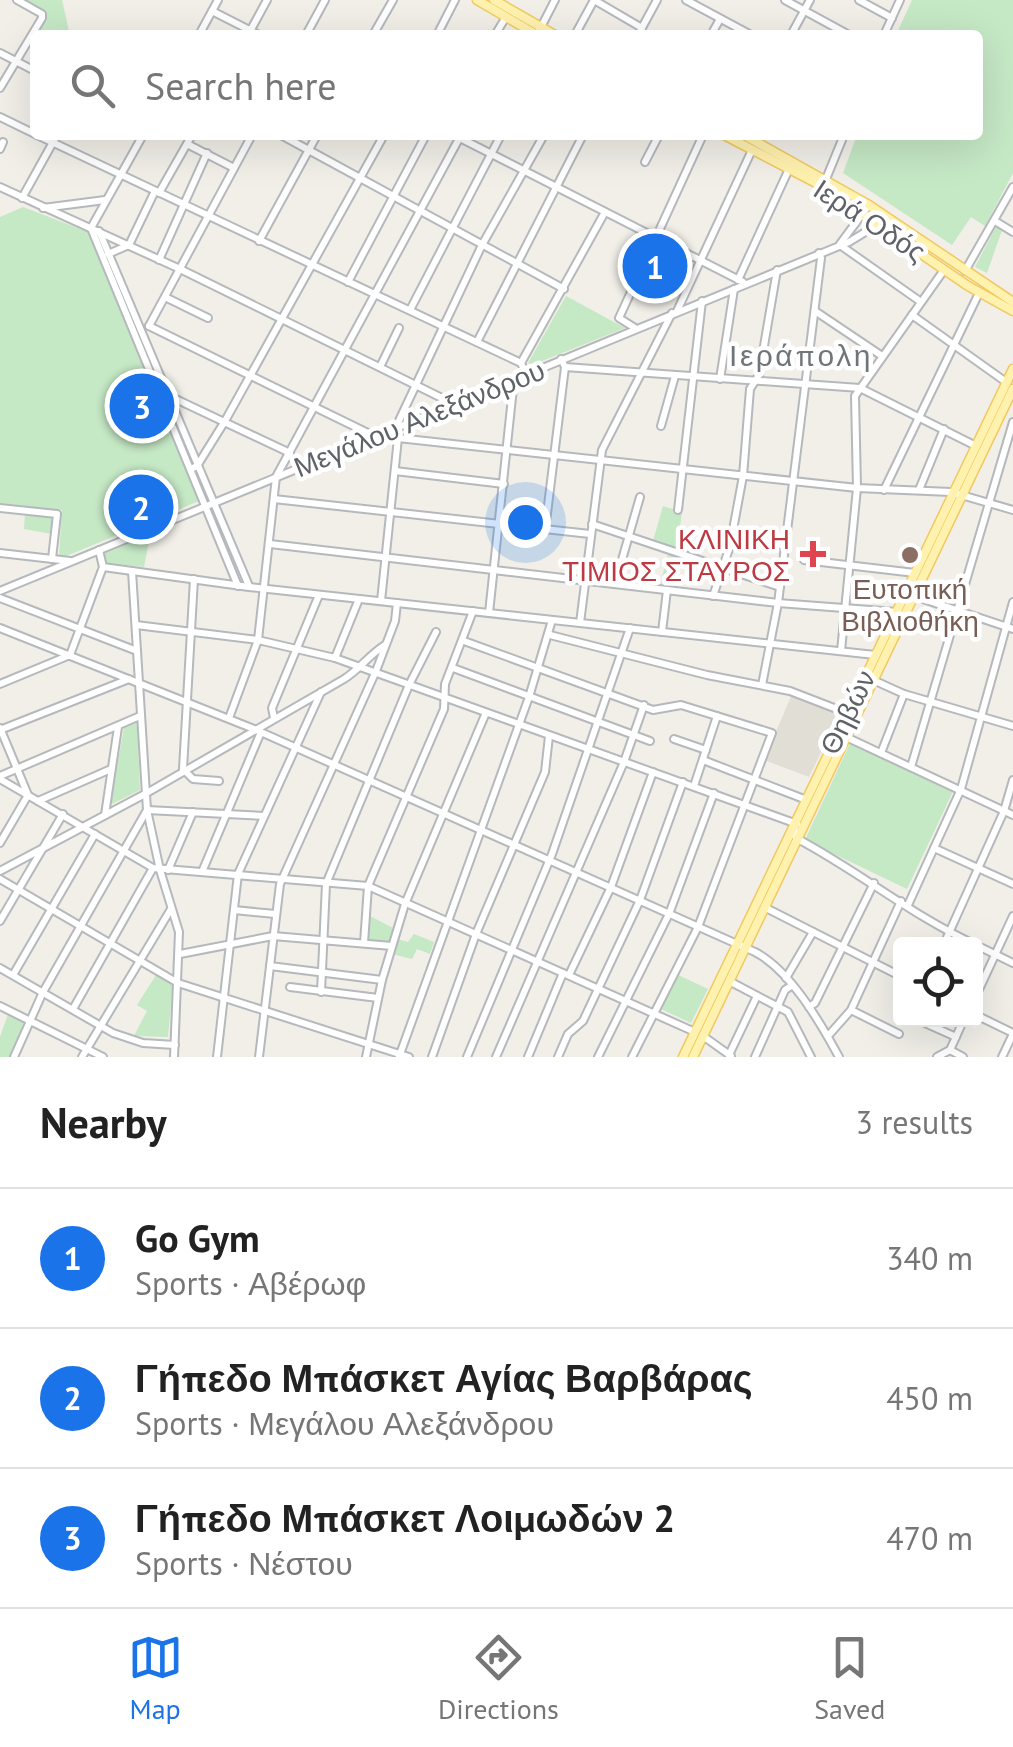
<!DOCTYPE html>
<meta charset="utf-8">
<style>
:root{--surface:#fff;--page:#f6f6f6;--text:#222;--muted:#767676;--line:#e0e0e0;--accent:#1a73e8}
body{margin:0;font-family:"PT Sans",sans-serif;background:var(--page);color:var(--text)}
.controls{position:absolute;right:30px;bottom:30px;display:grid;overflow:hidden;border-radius:10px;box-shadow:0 10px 40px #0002}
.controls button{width:90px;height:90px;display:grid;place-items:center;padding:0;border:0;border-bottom:2px solid var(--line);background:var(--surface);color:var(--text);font:50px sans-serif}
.you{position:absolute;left:525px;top:522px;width:35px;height:35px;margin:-25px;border:8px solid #fff;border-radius:50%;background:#1a73e8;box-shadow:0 0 0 15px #1a73e833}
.badge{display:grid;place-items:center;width:65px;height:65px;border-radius:50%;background:var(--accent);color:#fff;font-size:32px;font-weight:700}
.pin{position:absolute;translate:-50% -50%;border:5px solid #fff;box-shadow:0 2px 10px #0006}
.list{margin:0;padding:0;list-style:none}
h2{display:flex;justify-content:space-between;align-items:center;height:130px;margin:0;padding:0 40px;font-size:42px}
h2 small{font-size:32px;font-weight:400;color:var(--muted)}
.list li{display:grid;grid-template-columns:65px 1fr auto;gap:30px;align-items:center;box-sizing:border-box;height:140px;padding:0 40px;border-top:2px solid var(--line)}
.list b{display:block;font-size:38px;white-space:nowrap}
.list p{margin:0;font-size:32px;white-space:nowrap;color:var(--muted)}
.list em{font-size:32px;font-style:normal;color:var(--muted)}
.icon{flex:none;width:55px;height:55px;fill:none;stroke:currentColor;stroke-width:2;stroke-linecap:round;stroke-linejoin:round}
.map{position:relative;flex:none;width:1013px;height:1057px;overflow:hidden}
.search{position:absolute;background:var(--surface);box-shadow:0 10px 40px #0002;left:30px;right:30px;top:30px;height:110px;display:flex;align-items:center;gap:25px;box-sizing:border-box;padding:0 35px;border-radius:10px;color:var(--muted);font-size:38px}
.sheet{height:550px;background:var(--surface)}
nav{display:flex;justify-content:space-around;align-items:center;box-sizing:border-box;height:140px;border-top:2px solid var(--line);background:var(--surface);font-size:28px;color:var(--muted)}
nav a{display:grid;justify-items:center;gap:5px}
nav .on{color:var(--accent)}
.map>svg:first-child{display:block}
.education{fill:#e1ded6}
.green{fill:#c5e8c5}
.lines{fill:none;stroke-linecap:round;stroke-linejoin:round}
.minor-casing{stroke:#b5b8bc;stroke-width:10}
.major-casing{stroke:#f2c960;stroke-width:11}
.minor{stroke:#fff;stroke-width:6}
.major{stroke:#fff2af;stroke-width:8}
.health-dot{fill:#e0444e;stroke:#fff;stroke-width:4}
.education-dot{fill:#8d6e63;stroke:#fff;stroke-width:4}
.labels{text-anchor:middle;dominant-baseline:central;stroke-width:9;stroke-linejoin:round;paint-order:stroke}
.street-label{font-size:28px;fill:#5f6368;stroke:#fff}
.health-label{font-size:28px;fill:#be3a42;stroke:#fff;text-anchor:end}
.education-label{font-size:28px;fill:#785e54;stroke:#fff}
.neighbourhood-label{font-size:30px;letter-spacing:2.5px;fill:#70757a;stroke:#fff}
</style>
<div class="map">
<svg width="1013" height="1057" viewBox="0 0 1013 1057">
<rect width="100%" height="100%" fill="#f1efe8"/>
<!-- education -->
<path class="education" d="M792 694 840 713 809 777 764 760Z"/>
<!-- green -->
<g class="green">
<path d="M24 0H62L70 35H35V51L28 48 45 15Z"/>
<path d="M912 0H1013V173L985 226 971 217 952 245 843 173 857 135H978V35H896Z"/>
<path d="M23 207 88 232 199 501 64 557H59L62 510 0 503V217Z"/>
<path d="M996 227 1002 230 987 273 975 267Z"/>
<path d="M566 296 625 328 532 365 528 363Z"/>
<path d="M663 506 682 512 677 549 653 541Z"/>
<path d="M25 513 54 518 52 534 24 529Z"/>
<path d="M139 535 141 539 150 536 144 567 106 563 104 550Z"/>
<path d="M668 553 683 558 679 574H674L672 587 660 586Z"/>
<path d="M137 723 140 790 110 805 124 728Z"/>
<path d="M853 737 956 785 907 889 805 840Z"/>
<path d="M368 915 395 929 390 944 368 940Z"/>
<path d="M414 934 434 942 430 954 417 949 412 959 392 954 396 939 408 942Z"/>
<path d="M158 972 173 981 168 1037 134 1036 147 1011 137 1005Z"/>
<path d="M676 974 708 989 691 1023 659 1008Z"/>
<path d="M8 1014 24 1021 11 1057H0V1037Z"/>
</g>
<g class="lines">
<defs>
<g id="minor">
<path d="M594 0 642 28"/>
<path d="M686 0 751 35"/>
<path d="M785 0 849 35"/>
<path d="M859 0 892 18"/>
<path d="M212 11 259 35"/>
<path d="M199 35 218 0"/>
<path d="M248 35 267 0"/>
<path d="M306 35 325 0"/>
<path d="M373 35 393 0"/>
<path d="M437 35 455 0"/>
<path d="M495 35 506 17"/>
<path d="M537 35 555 0"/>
<path d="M575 35 594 0"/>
<path d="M638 35 657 0"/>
<path d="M711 35 720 19"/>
<path d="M791 35 810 0"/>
<path d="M884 35 900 0"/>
<path d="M0 53 35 71"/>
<path d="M0 88 42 18V14L17 0"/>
<path d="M0 117 35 134"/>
<path d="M37 135 521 363 526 374"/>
<path d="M281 135 564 289"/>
<path d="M454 135 743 282"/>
<path d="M187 144 234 168"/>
<path d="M0 149 3 142"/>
<path d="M645 162 659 135"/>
<path d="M826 179 844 135"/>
<path d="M0 187 180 269 452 403"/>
<path d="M159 193 192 135"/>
<path d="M22 198 57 135"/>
<path d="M43 208 105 200"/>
<path d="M995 221 1013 232"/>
<path d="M91 228 238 586"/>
<path d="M91 228 143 135"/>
<path d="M99 231 249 586"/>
<path d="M259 241 317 135"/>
<path d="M840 244 869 205"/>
<path d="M840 245 921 302"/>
<path d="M108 254 129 245 155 191"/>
<path d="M159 260 207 153"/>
<path d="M965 271 1013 187"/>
<path d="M738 280 789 169"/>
<path d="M348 282 426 135"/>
<path d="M165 297 208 318"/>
<path d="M410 310 501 135"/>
<path d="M677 311 752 150"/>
<path d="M815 311 882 356"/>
<path d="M912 315 1006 382"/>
<path d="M149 326 374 436"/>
<path d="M149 326 252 135"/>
<path d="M635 328 619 318 703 135"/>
<path d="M477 342 583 135"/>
<path d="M561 359 565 367 860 388 976 446"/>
<path d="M521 363 605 212"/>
<path d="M380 367 399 328"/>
<path d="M720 379 734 289"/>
<path d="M165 394 290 453"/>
<path d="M661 426 675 376"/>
<path d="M398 438 857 488 951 492 1013 510"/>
<path d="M191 469 197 466 225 421 384 135"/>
<path d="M395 471 504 484"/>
<path d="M884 490 979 293"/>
<path d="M919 490 944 429"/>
<path d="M274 499 590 534"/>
<path d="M0 508 57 514 52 559"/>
<path d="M678 510 702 301"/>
<path d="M592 524 780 587"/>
<path d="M545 530 565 367"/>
<path d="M751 536 785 546"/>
<path d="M270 544 778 603 896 612"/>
<path d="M99 550 103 567 249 587 875 655"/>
<path d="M0 553 70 561"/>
<path d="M804 560 915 573"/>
<path d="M132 571 147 810 160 870 179 932 174 1057"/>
<path d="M615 584 640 497"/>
<path d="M0 591 849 242 872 228 882 214"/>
<path d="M713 596 730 546 743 476 750 389 759 375 777 270"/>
<path d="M914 596 1013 629"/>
<path d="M0 598 137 651"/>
<path d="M381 601 398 438 396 427 482 245 544 135"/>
<path d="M489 613 514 379"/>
<path d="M580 623 602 450 672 313"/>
<path d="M136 625 258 640 335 658 797 824"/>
<path d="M0 628 254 729 755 952C790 970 820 1022 839 1057"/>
<path d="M662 632 667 590"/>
<path d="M550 635 707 675 790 691 847 713"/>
<path d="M464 641 653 710 681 705 772 733 698 927 632 1057"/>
<path d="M841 651 857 488 855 396 944 270"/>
<path d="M335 658 359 599"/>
<path d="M453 668 650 741"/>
<path d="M873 680 904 694 1013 726"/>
<path d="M0 684 70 655 103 567"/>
<path d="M762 685 778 603 821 258 819 253"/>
<path d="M229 718 258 640 276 477 461 135"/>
<path d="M274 718 272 708 319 595"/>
<path d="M0 730 129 679"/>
<path d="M846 737 1013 815"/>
<path d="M674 739 706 750"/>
<path d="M881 753 904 694"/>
<path d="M703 760 804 799"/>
<path d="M911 767 1013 422"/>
<path d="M183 769 194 579"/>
<path d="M183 769 193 779 219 781"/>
<path d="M0 776 140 716"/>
<path d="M0 779 153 868 368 886 695 1032"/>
<path d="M694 786 717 716"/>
<path d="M38 801 111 769"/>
<path d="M105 815 118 727"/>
<path d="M794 824 796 838C857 870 911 915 974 944"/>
<path d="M0 843 28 795 0 728"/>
<path d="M934 848 1013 884"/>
<path d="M168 870 193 812"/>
<path d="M0 871 145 794 344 679C360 669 369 655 385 645"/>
<path d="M202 872 261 732"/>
<path d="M0 879 178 983 409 1057"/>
<path d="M908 905 961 789 1013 602"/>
<path d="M764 907 900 976"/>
<path d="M234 910 275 914"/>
<path d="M0 921 63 814"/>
<path d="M364 943 368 886 444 709 445 684 473 611"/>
<path d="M944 944 1004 811 1013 780"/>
<path d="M976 945 1013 963"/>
<path d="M180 954 273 936 392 946"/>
<path d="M270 966 382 980"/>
<path d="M0 968 113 1033 143 1043 175 1045"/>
<path d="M13 975 95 834"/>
<path d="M569 975 611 887 653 772"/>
<path d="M786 978 813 932"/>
<path d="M729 981 788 1012 811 1057"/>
<path d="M290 987 378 998"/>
<path d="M321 992 326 884 409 685 436 632"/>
<path d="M976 996 1013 916"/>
<path d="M0 1006 103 1057"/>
<path d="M809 1007 815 1003 874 883"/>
<path d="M73 1009 153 868"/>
<path d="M851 1010 899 1034"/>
<path d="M976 1015 1013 1033"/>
<path d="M916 1019 956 1037"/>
<path d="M703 1036 731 1056"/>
<path d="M828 1036 851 1010 901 901"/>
<path d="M950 1050 963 1057"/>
<path d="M729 1055 757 996"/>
<path d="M14 1057 43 992 147 810 264 816"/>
<path d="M82 1057 171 909"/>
<path d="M217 1057 238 874 321 692"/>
<path d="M259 1057 280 884 376 671 395 621 397 603"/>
<path d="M366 1057 382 980 405 904 485 715"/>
<path d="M399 1057 529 697 552 620"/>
<path d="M432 1057 476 934 545 772 549 736"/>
<path d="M467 1057 552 854 630 628"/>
<path d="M496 1057 624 762 644 705"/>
<path d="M528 1057 563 973"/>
<path d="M558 1057 568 1034 583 1021 640 900 683 782"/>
<path d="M598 1057 669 914 714 793"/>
<path d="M755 1057 785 990 791 986"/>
<path d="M937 1057 950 1050 964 1019"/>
<path d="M1002 1057 1013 1034"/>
</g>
<g id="major">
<path d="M477 0 537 35"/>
<path d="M494 0 555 35"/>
<path d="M724 135 822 186 968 286 1013 311"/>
<path d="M744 135 869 205 1013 302"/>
<path d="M683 1057 1013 369"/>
<path d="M693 1057 1013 389"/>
</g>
</defs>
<!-- minor casing -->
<use href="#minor" class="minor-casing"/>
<!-- major casing -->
<use href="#major" class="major-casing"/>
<!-- minor -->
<use href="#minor" class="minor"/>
<!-- major -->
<use href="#major" class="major"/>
</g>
<!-- markers -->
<path class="health-dot" d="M808 539h10v10h10v10h-10v10h-10v-10h-10v-10h10z"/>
<circle class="education-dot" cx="910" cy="555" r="10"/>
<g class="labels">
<!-- street labels -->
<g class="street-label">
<text transform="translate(870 220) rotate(33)">Ιερά Οδός</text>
<text transform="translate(419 418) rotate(-22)">Μεγάλου Αλεξάνδρου</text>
<text transform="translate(847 712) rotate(-64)">Θηβών</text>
</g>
<!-- health labels -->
<g class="health-label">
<text x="790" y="538">ΚΛΙΝΙΚΗ<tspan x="790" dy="32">ΤΙΜΙΟΣ ΣΤΑΥΡΟΣ</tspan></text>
</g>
<!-- education labels -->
<g class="education-label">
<text x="910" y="588">Ευτοπική<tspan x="910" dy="32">Βιβλιοθήκη</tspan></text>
</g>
<!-- neighbourhood labels -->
<g class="neighbourhood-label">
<text x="801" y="354">Ιεράπολη</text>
</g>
</g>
</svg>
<div class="controls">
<button><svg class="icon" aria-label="locate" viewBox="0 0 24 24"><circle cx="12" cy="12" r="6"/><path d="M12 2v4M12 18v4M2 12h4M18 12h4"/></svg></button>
</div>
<div class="you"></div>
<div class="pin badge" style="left:655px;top:266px">1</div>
<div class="pin badge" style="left:141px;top:507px">2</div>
<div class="pin badge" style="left:142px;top:406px">3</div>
<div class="search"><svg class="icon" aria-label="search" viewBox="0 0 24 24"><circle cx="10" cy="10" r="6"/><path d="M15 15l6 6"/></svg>Search here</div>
</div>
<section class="sheet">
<h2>Nearby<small>3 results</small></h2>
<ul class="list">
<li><span class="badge">1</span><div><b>Go Gym</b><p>Sports · Αβέρωφ</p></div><em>340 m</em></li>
<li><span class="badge">2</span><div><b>Γήπεδο Μπάσκετ Αγίας Βαρβάρας</b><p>Sports · Μεγάλου Αλεξάνδρου</p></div><em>450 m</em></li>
<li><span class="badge">3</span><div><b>Γήπεδο Μπάσκετ Λοιμωδών 2</b><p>Sports · Νέστου</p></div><em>470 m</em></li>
</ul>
</section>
<nav>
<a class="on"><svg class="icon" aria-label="map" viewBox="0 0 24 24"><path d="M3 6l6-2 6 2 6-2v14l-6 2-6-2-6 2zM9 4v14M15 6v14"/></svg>Map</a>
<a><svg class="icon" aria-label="directions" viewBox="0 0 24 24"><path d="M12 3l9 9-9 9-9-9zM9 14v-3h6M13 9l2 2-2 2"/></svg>Directions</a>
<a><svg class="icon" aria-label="saved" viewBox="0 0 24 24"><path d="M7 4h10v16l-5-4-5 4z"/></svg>Saved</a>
</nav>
